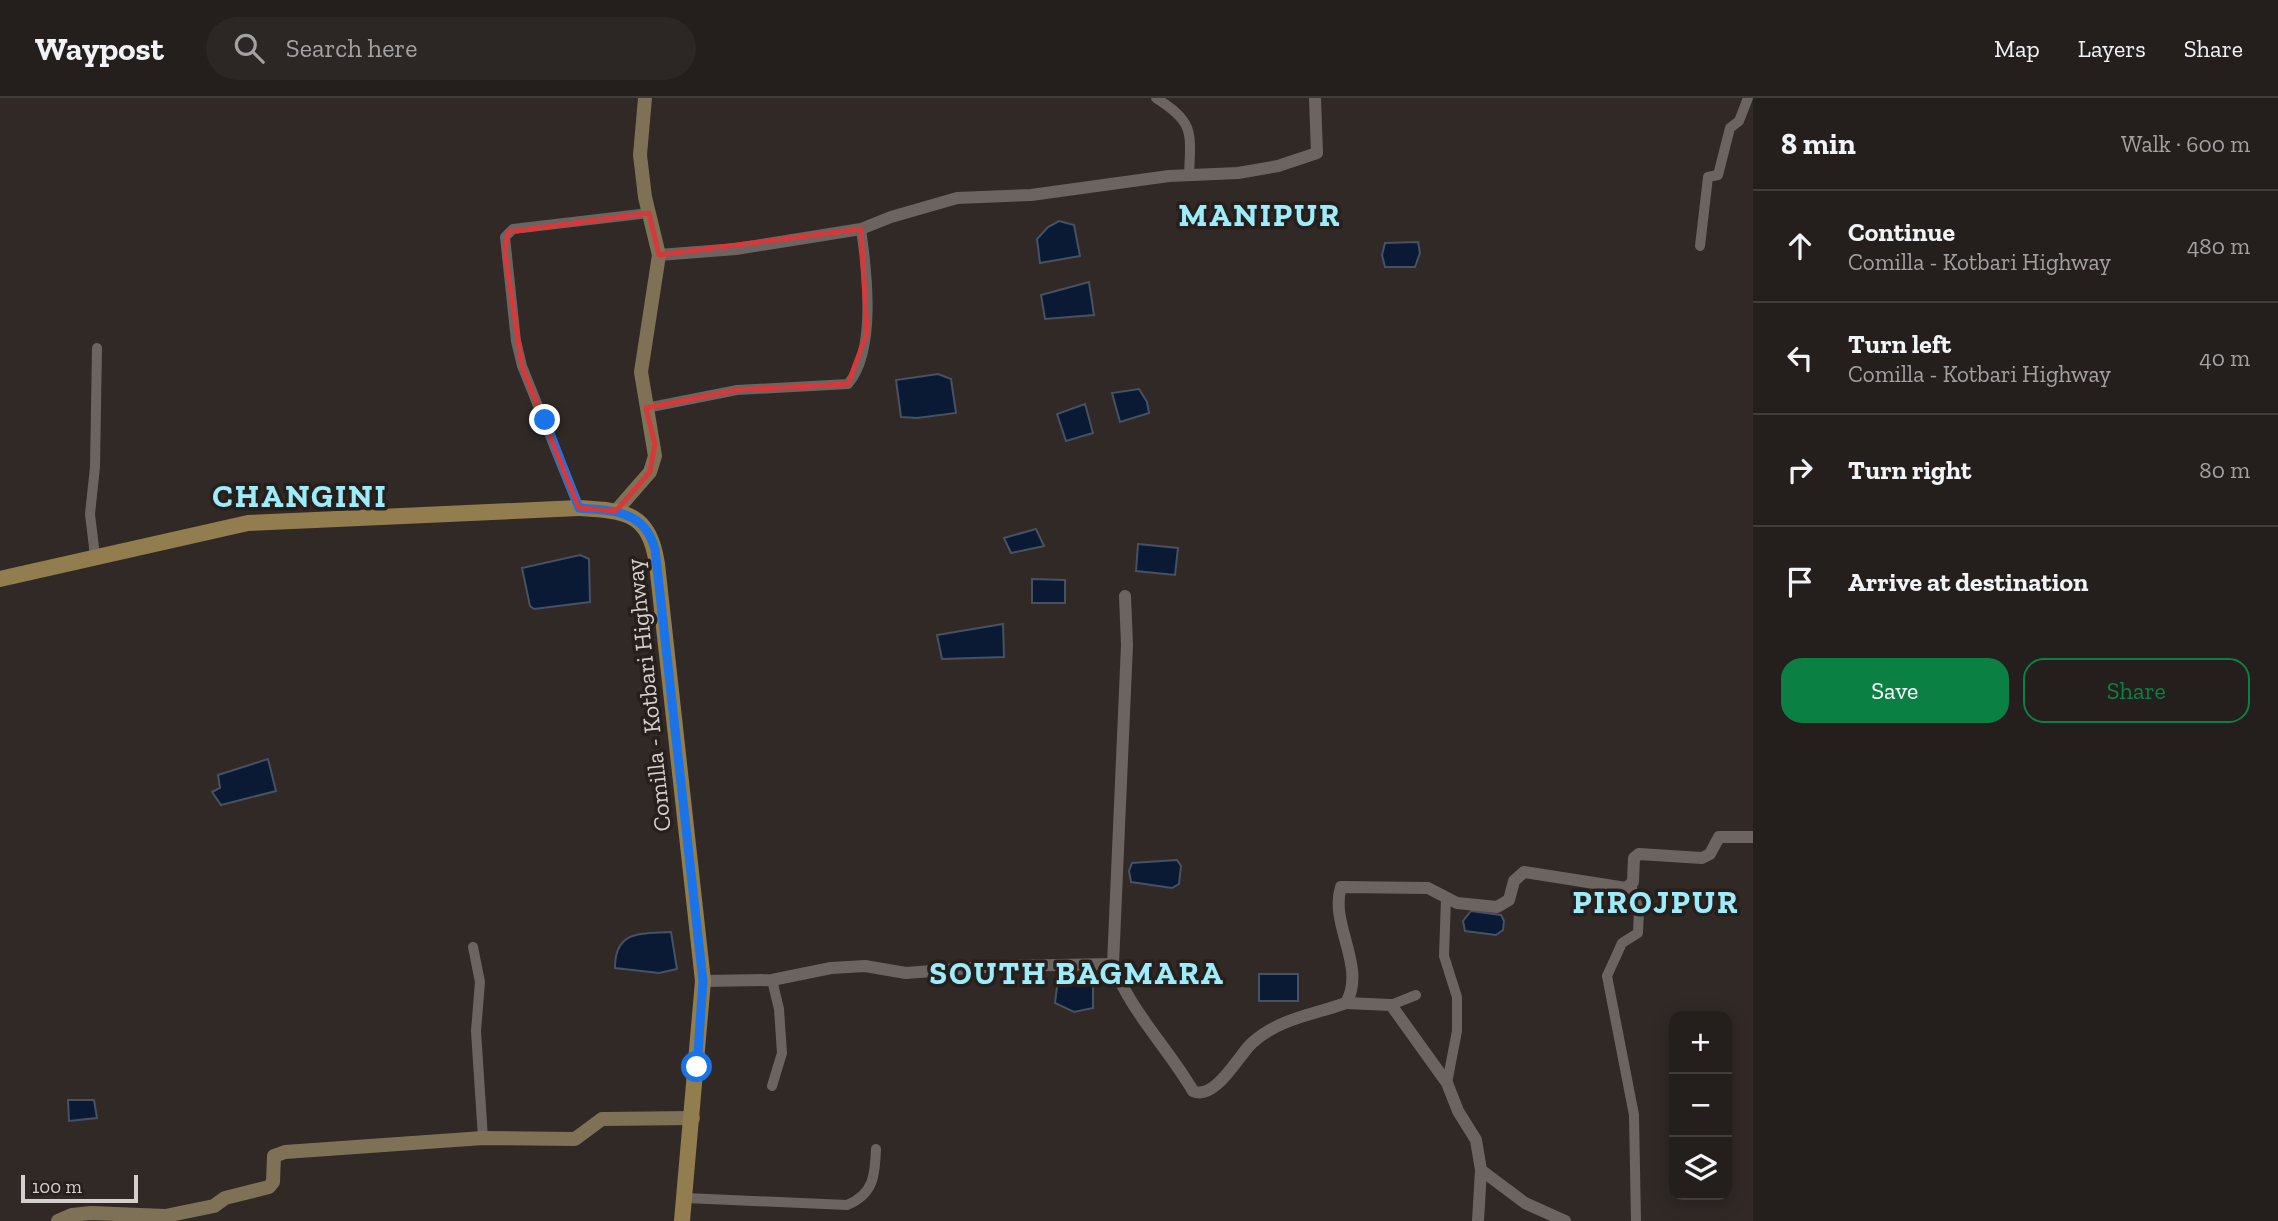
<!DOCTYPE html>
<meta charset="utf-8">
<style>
:root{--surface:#241f1c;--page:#2c2725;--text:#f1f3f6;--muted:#a3a2a3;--line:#413d3b;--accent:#0b8043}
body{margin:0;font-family:"Zilla Slab",serif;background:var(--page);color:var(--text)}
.controls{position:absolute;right:21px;bottom:21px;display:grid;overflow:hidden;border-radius:14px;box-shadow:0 4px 18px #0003}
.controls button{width:63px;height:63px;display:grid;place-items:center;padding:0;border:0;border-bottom:2px solid var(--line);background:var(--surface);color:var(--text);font:35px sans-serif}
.scale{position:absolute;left:21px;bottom:18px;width:117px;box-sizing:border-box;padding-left:7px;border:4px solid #d5d0ce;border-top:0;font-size:19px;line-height:24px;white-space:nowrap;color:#d5d0ce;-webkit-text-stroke:5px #261f1c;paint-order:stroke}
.stop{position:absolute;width:21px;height:21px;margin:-16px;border:5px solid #1a73e8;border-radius:50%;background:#fff}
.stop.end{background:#1a73e8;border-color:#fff;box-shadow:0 2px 7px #0008}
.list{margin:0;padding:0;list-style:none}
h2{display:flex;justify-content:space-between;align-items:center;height:91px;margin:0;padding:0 28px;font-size:30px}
h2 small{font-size:23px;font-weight:400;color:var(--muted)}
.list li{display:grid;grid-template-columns:46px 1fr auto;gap:21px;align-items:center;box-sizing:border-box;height:112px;padding:0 28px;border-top:2px solid var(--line)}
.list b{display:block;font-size:26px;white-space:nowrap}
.list p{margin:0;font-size:23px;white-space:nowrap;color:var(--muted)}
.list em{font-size:23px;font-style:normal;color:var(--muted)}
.actions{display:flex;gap:14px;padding:21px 28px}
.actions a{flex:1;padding:16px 0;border:2px solid var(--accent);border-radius:21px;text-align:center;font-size:24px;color:var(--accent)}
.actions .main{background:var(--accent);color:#fff}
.icon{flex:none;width:38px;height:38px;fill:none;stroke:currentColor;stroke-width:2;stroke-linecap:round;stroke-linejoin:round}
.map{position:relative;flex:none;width:1753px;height:1123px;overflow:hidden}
header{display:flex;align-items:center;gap:42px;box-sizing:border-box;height:98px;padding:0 35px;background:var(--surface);border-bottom:2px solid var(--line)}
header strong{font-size:33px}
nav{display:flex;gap:38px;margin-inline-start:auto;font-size:24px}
.search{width:490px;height:63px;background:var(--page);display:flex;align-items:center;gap:18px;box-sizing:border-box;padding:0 24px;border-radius:38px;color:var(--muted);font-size:26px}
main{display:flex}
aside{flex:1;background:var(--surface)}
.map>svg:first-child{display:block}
.water{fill:#0a1a34;stroke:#475162;stroke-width:2}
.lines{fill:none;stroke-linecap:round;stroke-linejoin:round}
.minor{stroke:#6c6460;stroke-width:10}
.tertiary{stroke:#6c6460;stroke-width:12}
.secondary{stroke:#7f7156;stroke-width:14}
.primary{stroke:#917d4d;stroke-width:16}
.route{stroke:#1a73e8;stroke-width:9}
.marked{fill:none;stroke:#d63939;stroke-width:5;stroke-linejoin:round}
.labels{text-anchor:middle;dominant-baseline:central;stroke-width:7;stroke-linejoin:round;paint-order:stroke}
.street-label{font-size:24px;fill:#d5d0ce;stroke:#261f1c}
.district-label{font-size:32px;font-weight:bold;letter-spacing:2px;fill:#9decfa;stroke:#261f1c}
</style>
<header>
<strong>Waypost</strong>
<div class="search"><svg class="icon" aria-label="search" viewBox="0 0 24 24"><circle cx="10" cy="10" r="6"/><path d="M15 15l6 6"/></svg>Search here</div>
<nav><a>Map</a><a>Layers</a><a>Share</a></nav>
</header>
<main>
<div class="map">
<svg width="1753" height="1123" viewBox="0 0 1753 1123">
<rect width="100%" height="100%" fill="#302926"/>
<!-- water -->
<g class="water">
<path d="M1059 123 1074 127 1080 158 1040 165 1037 141 1048 129Z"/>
<path d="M1418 144 1420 155 1415 169H1385L1382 157 1385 145Z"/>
<path d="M1089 184 1094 217 1045 221 1041 197Z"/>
<path d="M938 276 951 281 956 315 917 320 901 319 896 282Z"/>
<path d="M1139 291 1147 304 1149 315 1120 324 1112 295Z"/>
<path d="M1085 306 1093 335 1066 343 1057 316Z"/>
<path d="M1036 431 1044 448 1011 455 1004 440Z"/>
<path d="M1138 446 1178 450 1175 477 1136 473Z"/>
<path d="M580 457 589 461 590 504 534 511 530 508 522 470Z"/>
<path d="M1032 481 1065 482V505H1032Z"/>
<path d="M1003 526 1004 559 942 561 937 537Z"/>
<path d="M268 661 276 693 221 707 212 694 220 690 218 677Z"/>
<path d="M1177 762 1181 768 1179 786 1172 790 1131 784 1129 773 1132 765Z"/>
<path d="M1471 813 1501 817 1504 823 1503 832 1496 837 1465 833 1463 823Z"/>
<path d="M671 834 677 871 659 875 615 870C615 832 640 836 671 834Z"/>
<path d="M1093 874V910L1074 914 1055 905 1058 881Z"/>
<rect x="1259" y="876" width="39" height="27"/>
<path d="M68 1002H94L97 1020 69 1023Z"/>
</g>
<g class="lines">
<!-- minor -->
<g class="minor">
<path d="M1156 0C1194 24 1191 33 1189 77"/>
<path d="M1700 148 1708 79 1718 77 1730 30 1739 23 1748 0"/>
<path d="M646 310 737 292 848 286C877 253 867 172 861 131"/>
<path d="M579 410 522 268 516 243 505 139 513 131 649 115"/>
<path d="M95 458 90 416 95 369 97 250"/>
<path d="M1631 787 1639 812 1638 835 1622 845 1607 878 1634 1017 1636 1123"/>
<path d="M1446 800 1444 858 1457 899V933L1447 985"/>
<path d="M473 849 480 884 476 933 483 1040"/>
<path d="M772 882 779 911 782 955 772 988"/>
<path d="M1391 907 1416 897"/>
<path d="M686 1100 847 1107C874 1096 875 1077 876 1051"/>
</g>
<!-- tertiary -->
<g class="tertiary">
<path d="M659 157 736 151 861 131 891 119 957 100 1031 97 1169 78 1238 75 1278 68 1317 55 1315 0"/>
<path d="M1113 866 1127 547 1125 498"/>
<path d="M703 883 772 882 831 870 865 868 906 875 998 868 1113 866C1130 913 1168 950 1193 993 1215 1003 1238 958 1252 945 1280 920 1313 917 1346 905 1367 869 1329 826 1341 789L1428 790 1457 805 1497 809 1509 802 1514 783 1524 774 1626 790 1633 784 1634 760 1639 756 1702 760 1710 756 1719 739H1753"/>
<path d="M1346 905 1391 907 1447 985 1458 1013 1476 1042 1481 1072 1478 1123"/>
<path d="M1481 1072 1525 1105 1565 1123"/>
</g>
<!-- secondary -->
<g class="secondary">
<path d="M616 413 650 374 655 358 641 274 659 157 645 99 640 57 645 0"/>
<path d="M58 1123 72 1117 91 1115 165 1118 214 1108 225 1100 269 1089 273 1084 274 1058 285 1054 483 1040 575 1041 602 1021 693 1020"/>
</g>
<!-- primary -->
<path class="primary" d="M0 481 248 425 579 410C626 413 649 414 657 466L703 883 682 1123"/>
</g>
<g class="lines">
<!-- route -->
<path class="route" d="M545 322 579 410C613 412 645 413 655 451L703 883 697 969"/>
</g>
<!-- marked area -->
<path class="marked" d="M649 115 659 157 861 131 867 235 848 286 737 292 646 310 655 346 650 374 616 413 579 410 522 268 505 153 508 134Z"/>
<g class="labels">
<!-- street labels -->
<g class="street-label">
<text transform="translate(648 597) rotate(-96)">Comilla - Kotbari Highway</text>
</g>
<!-- district labels -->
<g class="district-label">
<text x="1260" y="117">MANIPUR</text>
<text x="300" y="398">CHANGINI</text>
<text x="1656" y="804">PIROJPUR</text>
<text x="1077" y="875">SOUTH BAGMARA</text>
</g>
</g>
</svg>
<div class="controls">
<button>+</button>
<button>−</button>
<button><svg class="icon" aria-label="layers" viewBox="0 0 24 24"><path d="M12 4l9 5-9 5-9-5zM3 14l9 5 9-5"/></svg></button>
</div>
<div class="scale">100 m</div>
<div class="stop" style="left:697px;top:969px"></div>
<div class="stop end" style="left:545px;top:322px"></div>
</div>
<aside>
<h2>8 min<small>Walk · 600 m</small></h2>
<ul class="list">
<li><svg class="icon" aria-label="ahead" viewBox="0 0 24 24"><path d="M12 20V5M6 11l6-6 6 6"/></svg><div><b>Continue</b><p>Comilla - Kotbari Highway</p></div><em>480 m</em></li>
<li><svg class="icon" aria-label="left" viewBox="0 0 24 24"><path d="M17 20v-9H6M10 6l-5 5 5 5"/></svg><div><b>Turn left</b><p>Comilla - Kotbari Highway</p></div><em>40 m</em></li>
<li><svg class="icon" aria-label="right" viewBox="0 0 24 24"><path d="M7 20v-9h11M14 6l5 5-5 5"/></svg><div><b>Turn right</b></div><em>80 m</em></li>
<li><svg class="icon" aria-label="arrive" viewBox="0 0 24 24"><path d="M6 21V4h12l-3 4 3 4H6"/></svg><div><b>Arrive at destination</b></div></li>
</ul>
<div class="actions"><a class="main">Save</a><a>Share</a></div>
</aside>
</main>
